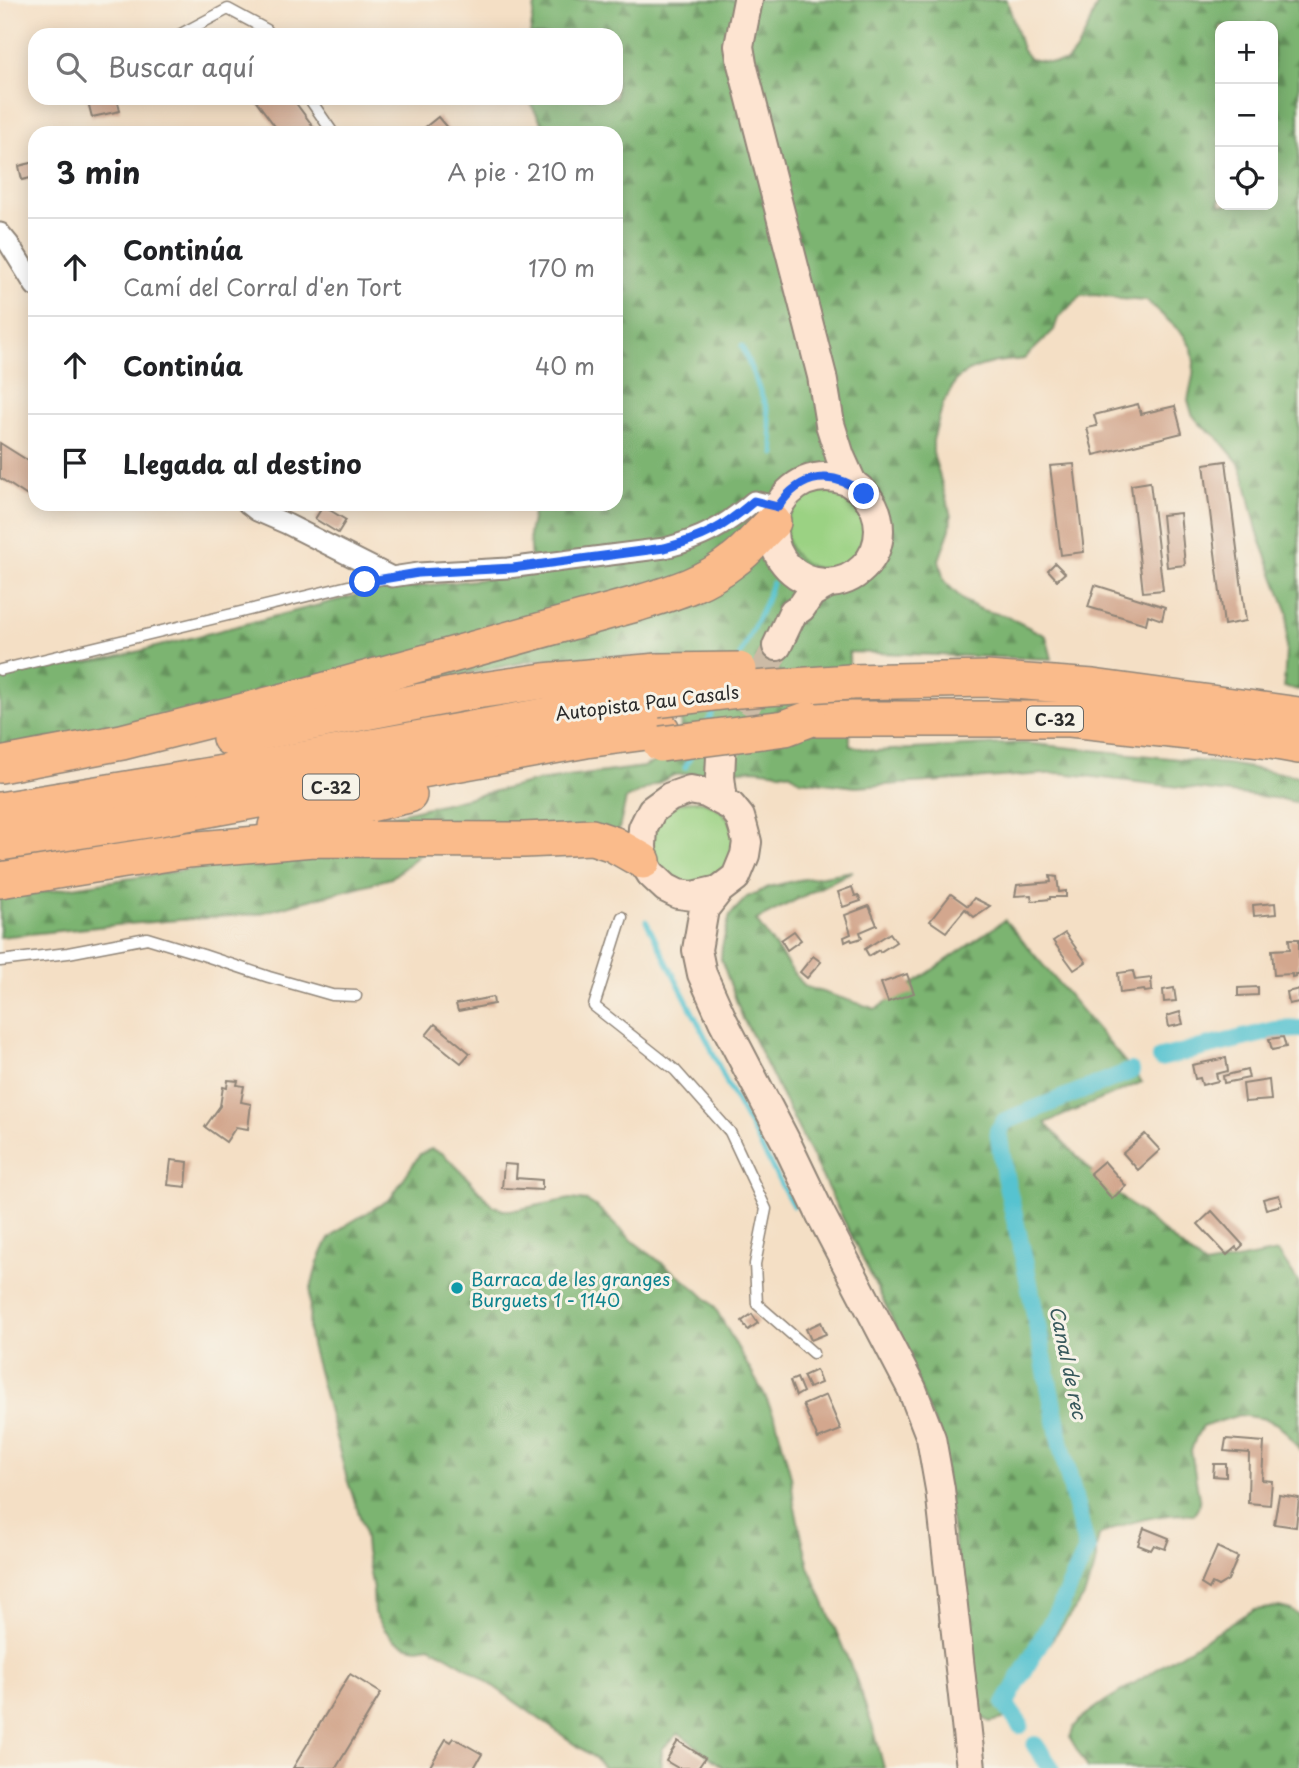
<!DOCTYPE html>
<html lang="es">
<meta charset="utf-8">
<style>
:root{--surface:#fff;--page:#f2f2f2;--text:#202124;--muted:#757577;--line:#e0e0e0}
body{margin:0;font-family:"Playpen Sans",sans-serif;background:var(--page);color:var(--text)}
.controls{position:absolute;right:21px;top:21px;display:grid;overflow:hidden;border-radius:14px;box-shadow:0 4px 18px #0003}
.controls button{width:63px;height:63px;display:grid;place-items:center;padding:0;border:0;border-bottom:2px solid var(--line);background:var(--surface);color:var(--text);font:35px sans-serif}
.stop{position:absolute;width:21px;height:21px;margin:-16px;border:5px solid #2563eb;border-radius:50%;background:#fff}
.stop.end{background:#2563eb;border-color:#fff;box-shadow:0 2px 7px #0008}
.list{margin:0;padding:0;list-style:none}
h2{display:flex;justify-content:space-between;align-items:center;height:91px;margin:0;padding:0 28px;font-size:30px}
h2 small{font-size:23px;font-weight:400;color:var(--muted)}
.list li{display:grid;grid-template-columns:46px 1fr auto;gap:21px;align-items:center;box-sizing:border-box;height:98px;padding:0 28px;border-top:2px solid var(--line)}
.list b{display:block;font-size:26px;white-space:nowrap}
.list p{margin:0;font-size:23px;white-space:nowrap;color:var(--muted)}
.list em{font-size:23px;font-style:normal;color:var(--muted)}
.icon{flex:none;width:38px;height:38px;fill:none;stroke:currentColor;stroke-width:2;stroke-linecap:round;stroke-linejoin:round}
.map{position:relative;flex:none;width:1299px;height:1768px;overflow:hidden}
.search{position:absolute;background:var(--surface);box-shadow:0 4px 18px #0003;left:28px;top:28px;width:595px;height:77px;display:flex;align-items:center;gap:18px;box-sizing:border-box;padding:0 24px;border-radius:21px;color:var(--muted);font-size:26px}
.panel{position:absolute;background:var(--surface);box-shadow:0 4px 18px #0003;left:28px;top:126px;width:595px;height:385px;border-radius:21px}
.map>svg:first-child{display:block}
.forest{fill:url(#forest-firs);stroke:#54704e;stroke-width:2;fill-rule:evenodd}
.garden{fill:#9bd283;stroke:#637e57;stroke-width:2}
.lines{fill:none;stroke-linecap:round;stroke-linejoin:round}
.stream{stroke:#57c3d0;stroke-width:5}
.canal{stroke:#57c3d0;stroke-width:18}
.building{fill:#d3a78e}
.secondary-tunnel{stroke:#ccbba6;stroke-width:28;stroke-dasharray:28 14;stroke-linecap:butt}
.lane-casing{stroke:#908578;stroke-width:13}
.street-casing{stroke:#908578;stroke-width:23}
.secondary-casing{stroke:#908578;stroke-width:32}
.highway-casing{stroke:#908578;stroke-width:38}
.lane{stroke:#fff;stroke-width:10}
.street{stroke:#fff;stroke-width:19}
.secondary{stroke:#fde4d1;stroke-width:28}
.highway{stroke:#fabb8b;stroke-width:35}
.highway-bridge-casing{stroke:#908578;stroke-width:38;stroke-linecap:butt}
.highway-bridge{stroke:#fabb8b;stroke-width:35}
.route{stroke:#2563eb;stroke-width:9}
.culture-dot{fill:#0f9aa8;stroke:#f7f3e8;stroke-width:2.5}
.labels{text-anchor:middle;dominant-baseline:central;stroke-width:6;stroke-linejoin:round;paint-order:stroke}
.shield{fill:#f7f3e8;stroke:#686764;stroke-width:2}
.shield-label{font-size:16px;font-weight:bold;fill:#2b2b2b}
.street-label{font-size:18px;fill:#2b2b2b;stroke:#f7f3e8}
.culture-label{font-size:18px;fill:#0d838f;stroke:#f7f3e8;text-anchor:start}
.water-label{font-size:19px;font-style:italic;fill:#38595d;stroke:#f7f3e8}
</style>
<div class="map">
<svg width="1299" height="1768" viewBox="0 0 1299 1768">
<defs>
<pattern id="forest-firs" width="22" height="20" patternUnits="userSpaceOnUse" patternTransform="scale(1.75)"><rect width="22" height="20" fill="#7cb471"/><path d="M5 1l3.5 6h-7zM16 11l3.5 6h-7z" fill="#66935d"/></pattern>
</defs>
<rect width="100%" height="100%" fill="#f7f3e8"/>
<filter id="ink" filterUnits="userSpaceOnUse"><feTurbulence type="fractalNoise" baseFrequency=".0143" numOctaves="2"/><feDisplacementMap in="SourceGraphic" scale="14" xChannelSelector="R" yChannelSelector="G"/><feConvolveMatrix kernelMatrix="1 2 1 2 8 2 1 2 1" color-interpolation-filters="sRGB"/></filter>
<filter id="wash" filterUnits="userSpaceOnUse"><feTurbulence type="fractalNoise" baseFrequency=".00686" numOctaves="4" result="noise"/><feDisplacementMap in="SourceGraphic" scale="28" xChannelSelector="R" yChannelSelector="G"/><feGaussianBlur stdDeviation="1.57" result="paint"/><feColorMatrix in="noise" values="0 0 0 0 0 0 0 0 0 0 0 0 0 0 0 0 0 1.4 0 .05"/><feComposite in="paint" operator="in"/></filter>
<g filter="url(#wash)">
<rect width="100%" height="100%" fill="#f4dfc5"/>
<!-- forest -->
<g class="forest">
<path d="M536 0H1007L1022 49 1030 59 1054 63 1066 62C1084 46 1089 22 1099 0H1299V690L1284 687 1288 613 1258 534 1245 479 1239 463 1217 437 1200 424 1192 414 1188 400 1193 376 1194 362 1192 349 1183 334 1147 301 1120 299 1096 295 1081 296 1058 318 1054 330 1024 359 996 362 981 366 969 371 957 379 943 404 933 440V453L951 516 950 529 939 560 944 581 964 601 982 610 1006 616 1046 636 1052 659 849 652 850 746 875 751 1024 743 1227 764 1299 776V803L1281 799 1060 773 856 787 800 780 789 773 754 769 674 775 626 799 618 833 450 830 391 878 257 914 127 924 0 937V898L218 865 349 826 538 781 643 767 664 758 680 735 681 715 673 684 660 655 541 659 441 679 0 747V676L113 658 373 591 532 574 529 534 535 504H616V133H548L527 98H616V35H530ZM1220 26H1273V205H1220Z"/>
<path d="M853 871 756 920 803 986 876 1009 1005 920 1142 1082 1045 1123 1098 1178 1205 1266 1278 1252 1299 1283V1450L1287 1433 1277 1424 1266 1419 1239 1415 1202 1427 1196 1437 1191 1451 1200 1504 1193 1515C1168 1511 1121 1523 1099 1536L1096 1548V1561L1093 1573 1083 1598 1026 1674C1017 1689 1013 1705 1003 1719L990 1722 979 1716 939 1435 889 1312 751 1033 743 1019 721 959 722 947 730 915 747 897 769 887 793 881Z"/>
<path d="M431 1149 442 1153 460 1170 492 1205 503 1210H515L570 1199 587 1201 597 1207 634 1242 696 1289 714 1306 765 1396 776 1420 791 1476 794 1504 809 1567 855 1676 875 1734 884 1768H724L679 1733 662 1749 661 1768H604L596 1759 469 1669 430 1646 417 1648 405 1645 394 1640 385 1630 374 1613 373 1589 366 1552 364 1529 347 1479 311 1345 309 1333 310 1292 318 1262 328 1240 348 1224 390 1199 420 1154Z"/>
<path d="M1279 1607 1291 1610 1299 1615V1768H1088L1070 1738 1074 1727 1083 1717 1104 1702 1244 1615 1254 1610Z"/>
</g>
<!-- garden -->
<g class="garden">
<circle cx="825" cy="530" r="39"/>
<circle cx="694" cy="843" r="42"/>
</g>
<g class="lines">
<!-- stream -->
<g class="stream">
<path d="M742 346 767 409 775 454"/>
<path d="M739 658 766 601 772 583"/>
<path d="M707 724 716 704"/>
<path d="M685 768 693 752"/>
<path d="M646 921 709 1044 728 1086 793 1206"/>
</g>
<!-- canal -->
<g class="canal">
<path d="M1160 1058 1276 1030 1299 1029"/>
<path d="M1020 1725 1005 1704 1060 1607 1087 1550 1061 1445 1046 1371 1027 1273 1005 1176 998 1131 1005 1121 1131 1071"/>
<path d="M1035 1745 1051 1768"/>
</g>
</g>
<g id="blocks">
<!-- building -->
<g class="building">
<path d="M87 98H117L120 111 92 117Z"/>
<path d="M254 98H292L318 133H280Z"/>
<path d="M438 117 449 130 445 133H418Z"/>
<path d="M35 162V177L22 180 19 166Z"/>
<path d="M1138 404 1141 414 1175 406 1182 433 1094 455 1087 428 1097 426 1094 415Z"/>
<path d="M0 443 35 465V501L0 478Z"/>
<path d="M1226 461 1246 621 1224 625 1204 464Z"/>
<path d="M1074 464 1084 552 1061 555 1050 466Z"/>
<path d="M1150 482 1163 590 1143 592 1131 485Z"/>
<path d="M323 506 346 520 338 533 315 519Z"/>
<path d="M1180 513 1185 565 1167 567 1162 515Z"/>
<path d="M1055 563 1065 573 1057 580 1048 570Z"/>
<path d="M1095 585 1165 607 1162 620 1148 615 1146 624 1088 607Z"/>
<path d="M1050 876 1057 877 1059 892 1066 891V897H1050V899L1032 901 1031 895 1015 896 1017 885 1051 882Z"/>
<path d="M852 887 855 896 858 895 861 901 843 907 838 892Z"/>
<path d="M951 894 968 906 974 898 990 906 974 917 965 909 946 932 930 921Z"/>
<path d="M1275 903 1276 914 1254 916 1253 905Z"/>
<path d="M869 906 877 925 860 932 862 938 852 941 851 939 845 942 844 937 851 934 845 915Z"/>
<path d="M794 931 801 940 787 950 781 940Z"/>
<path d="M890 933 896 942 880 952 879 950 869 956 865 949Z"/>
<path d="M1065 933 1086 962 1074 970 1053 941Z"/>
<path d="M1289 939H1299V974H1295L1296 976 1292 977V974L1274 975 1272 950 1290 949Z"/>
<path d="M813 956 821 962 807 978 800 972Z"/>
<path d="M1133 971 1135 980 1151 978 1152 991 1145 992 1144 990 1120 993 1118 973Z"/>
<path d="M907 974 914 993 888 1002 881 983Z"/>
<path d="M1258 987V995L1238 996V988Z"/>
<path d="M1174 988 1176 1001 1164 1002 1163 990Z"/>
<path d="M1299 989V1002L1289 1004 1287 992Z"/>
<path d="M493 997 494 1004 458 1011 456 1004Z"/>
<path d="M1180 1012 1183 1024 1169 1027 1167 1016Z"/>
<path d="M435 1024 470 1053 461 1063 426 1035Z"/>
<path d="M1283 1037 1286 1047 1272 1050 1269 1039Z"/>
<path d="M1226 1058 1228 1071 1216 1074 1218 1081 1202 1085 1200 1078 1195 1079 1192 1065Z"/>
<path d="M1247 1070 1249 1078 1224 1083 1223 1076Z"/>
<path d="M228 1080 238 1081 237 1085 244 1086 241 1102 251 1104 248 1129 236 1127 226 1142 205 1127 220 1106 223 1087 227 1088Z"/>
<path d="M1269 1080 1271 1100 1245 1102 1243 1084Z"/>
<path d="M1145 1134 1160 1150 1138 1170 1123 1153Z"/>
<path d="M171 1160 188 1162 186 1187 168 1185Z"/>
<path d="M1104 1161 1126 1186 1112 1199 1090 1173Z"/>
<path d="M504 1164 517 1165 516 1178 542 1180V1190L502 1188Z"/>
<path d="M1279 1195 1282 1205 1266 1209 1263 1199Z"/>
<path d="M1212 1211 1243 1245 1238 1250 1236 1247 1227 1255 1198 1224Z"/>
<path d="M752 1314 758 1323 748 1330 742 1321Z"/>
<path d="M821 1322 826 1334 811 1340 806 1329Z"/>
<path d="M816 1370 821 1383 809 1388 803 1376Z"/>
<path d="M797 1378 803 1392 796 1396 790 1381Z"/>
<path d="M826 1395 841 1430 818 1439 803 1405Z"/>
<path d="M1226 1439 1264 1442 1262 1480 1272 1481 1270 1505 1248 1503 1249 1453 1224 1451Z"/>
<path d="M1214 1464H1226V1477L1213 1476Z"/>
<path d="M1279 1495 1299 1498 1296 1527 1274 1524Z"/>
<path d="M1144 1528 1169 1538 1165 1549 1154 1545 1151 1550 1138 1545Z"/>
<path d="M1217 1547 1238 1557 1228 1580 1218 1586 1212 1583 1209 1589 1201 1584Z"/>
<path d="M350 1674 381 1693 336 1768H293Z"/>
<path d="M454 1738 482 1754 474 1768H429L446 1739 451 1742Z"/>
<path d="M678 1741 705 1758 698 1768H678L666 1761Z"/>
</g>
</g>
</g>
<g filter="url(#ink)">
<use href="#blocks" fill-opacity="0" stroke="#908578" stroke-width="2"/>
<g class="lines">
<!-- secondary-tunnel -->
<path class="secondary-tunnel" d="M724 750 777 646"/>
<defs>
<g id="lane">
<path d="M179 35 228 9 267 30 270 35"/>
<path d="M309 98 333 133"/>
<path d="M0 670 365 582 388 578"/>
<path d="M622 917 594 1006 675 1070 730 1132 766 1209 755 1264 757 1304 813 1353"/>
<path d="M0 961 68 953 147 938 203 955 269 977 332 995 356 996"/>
</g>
<g id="street">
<path d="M0 233 9 244 35 286"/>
<path d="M248 504 257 511 287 524 392 577 418 573 508 568 665 548C703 538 724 527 754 501L778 507"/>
</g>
<g id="secondary">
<path d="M748 0 739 46 742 64 822 376 830 424 840 456 853 485"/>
<circle cx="826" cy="530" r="53"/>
<path d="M777 646 793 612 801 608 811 593 827 584"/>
<path d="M721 756 720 777 723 801"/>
<path d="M719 890 693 896 678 894 666 888 651 874 643 861 642 846 643 828 652 810 670 797 690 790 706 793 731 806 740 817 743 827 747 842 745 855 736 877 719 890 704 909 697 950 702 974 723 1021 785 1140 821 1215 912 1389 931 1438 940 1489 971 1768"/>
</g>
<g id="highway">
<path d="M850 682 987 679 1093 687 1299 715"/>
<path d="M809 719H1070L1271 741 1299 746"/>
<path d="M230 738 469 692 543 681 658 671"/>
<path d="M0 765 122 742 304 696 636 604C672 593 704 584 734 560 749 549 760 534 773 522"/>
<path d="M0 810 272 765 588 708 657 700"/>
<path d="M276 826 409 795"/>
<path d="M0 843 154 819 586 740 662 730"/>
<path d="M0 880 188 850 313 839 524 840 592 837 613 844 643 861"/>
</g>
</defs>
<!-- lane casing -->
<use href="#lane" class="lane-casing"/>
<!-- street casing -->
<use href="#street" class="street-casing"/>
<!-- secondary casing -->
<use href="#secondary" class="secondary-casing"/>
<!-- highway casing -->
<use href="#highway" class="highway-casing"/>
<!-- lane -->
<use href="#lane" class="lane"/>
<!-- street -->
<use href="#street" class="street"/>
<!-- secondary -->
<use href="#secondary" class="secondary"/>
<!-- highway -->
<use href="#highway" class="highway"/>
<defs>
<g id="highway-bridge">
<path d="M658 671 739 670"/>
<path d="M657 700 739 690 850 682"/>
<path d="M661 744 785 728 809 719"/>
</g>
</defs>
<!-- highway-bridge casing -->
<use href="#highway-bridge" class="highway-bridge-casing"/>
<!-- highway-bridge -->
<use href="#highway-bridge" class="highway-bridge"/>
</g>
</g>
<g class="lines" filter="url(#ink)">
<!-- route -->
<path class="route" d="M365 582 418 573 513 568 664 548C704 538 724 527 754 501L778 507C801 473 833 469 864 494"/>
</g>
<!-- markers -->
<circle class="culture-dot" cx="457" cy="1288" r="7"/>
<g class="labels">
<!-- shield labels -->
<g class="shield">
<rect x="1027" y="706.5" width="56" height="25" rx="5"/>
<rect x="303" y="774.5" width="56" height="25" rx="5"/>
</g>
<g class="shield-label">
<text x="1055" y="719">C-32</text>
<text x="331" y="787">C-32</text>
</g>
<!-- street labels -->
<g class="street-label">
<text transform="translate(647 702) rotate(-7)">Autopista Pau Casals</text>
</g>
<!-- culture labels -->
<g class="culture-label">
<text x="471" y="1278">Barraca de les granges<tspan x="471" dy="21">Burguets 1 - 1140</tspan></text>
</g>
<!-- water labels -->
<g class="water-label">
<text transform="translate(1069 1362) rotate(78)">Canal de rec</text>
</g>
</g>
</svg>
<div class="controls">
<button>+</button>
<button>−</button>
<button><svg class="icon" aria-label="locate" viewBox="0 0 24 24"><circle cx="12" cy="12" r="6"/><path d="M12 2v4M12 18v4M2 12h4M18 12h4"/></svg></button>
</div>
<div class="stop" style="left:365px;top:582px"></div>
<div class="stop end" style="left:864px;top:494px"></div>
<div class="search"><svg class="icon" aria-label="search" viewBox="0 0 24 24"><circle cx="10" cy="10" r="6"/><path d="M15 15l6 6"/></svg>Buscar aquí</div>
<section class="panel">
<h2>3 min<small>A pie · 210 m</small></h2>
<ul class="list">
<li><svg class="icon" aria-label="ahead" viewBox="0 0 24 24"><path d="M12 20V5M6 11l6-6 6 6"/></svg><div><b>Continúa</b><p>Camí del Corral d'en Tort</p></div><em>170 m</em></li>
<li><svg class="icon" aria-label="ahead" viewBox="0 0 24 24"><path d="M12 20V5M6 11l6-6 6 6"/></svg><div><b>Continúa</b></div><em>40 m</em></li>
<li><svg class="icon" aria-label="arrive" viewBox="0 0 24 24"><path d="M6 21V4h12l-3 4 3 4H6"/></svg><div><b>Llegada al destino</b></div></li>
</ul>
</section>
</div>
